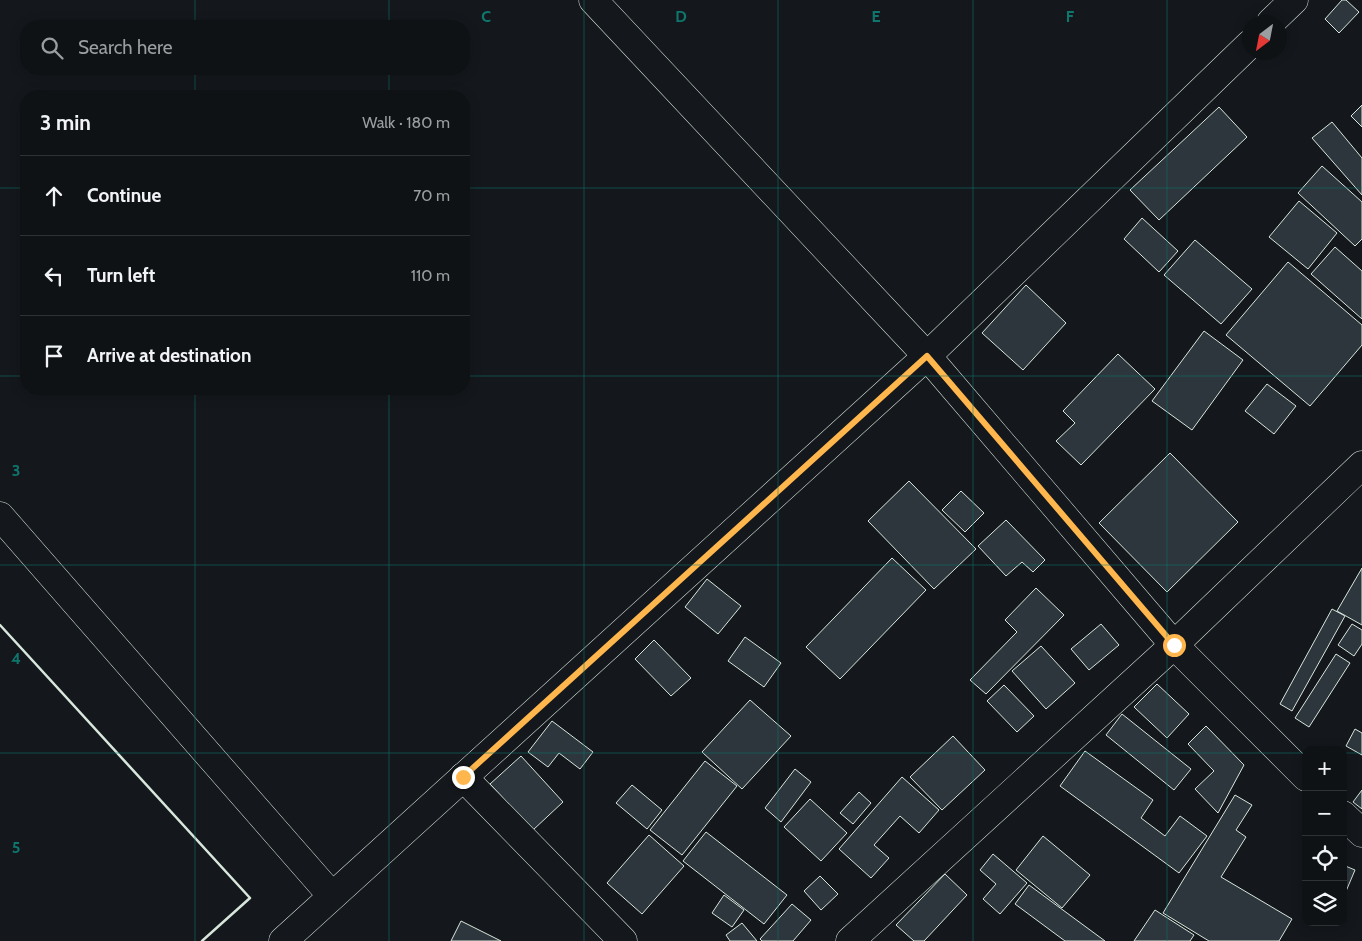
<!DOCTYPE html>
<meta charset="utf-8">
<style>
:root{--surface:#0f1215;--page:#181b1e;--text:#f1f3f6;--muted:#9b9ea0;--line:#2f3234}
body{margin:0;font-family:Cabin,sans-serif;background:var(--page);color:var(--text)}
.controls{position:absolute;right:15px;bottom:15px;display:grid;overflow:hidden;border-radius:10px;box-shadow:0 2px 12px #0003}
.controls button{width:45px;height:45px;display:grid;place-items:center;padding:0;border:0;border-bottom:1px solid var(--line);background:var(--surface);color:var(--text);font:25px sans-serif}
.compass{position:absolute;left:1242px;top:15px;width:45px;height:45px;border-radius:50%;background:var(--surface);box-shadow:0 2px 12px #0003;rotate:212deg}
.stop{position:absolute;width:15px;height:15px;margin:-11px;border:4px solid #ffb74d;border-radius:50%;background:#fff}
.stop.end{background:#ffb74d;border-color:#fff;box-shadow:0 1px 5px #0008}
.list{margin:0;padding:0;list-style:none}
h2{display:flex;justify-content:space-between;align-items:center;height:65px;margin:0;padding:0 20px;font-size:21px}
h2 small{font-size:16px;font-weight:400;color:var(--muted)}
.list li{display:grid;grid-template-columns:32px 1fr auto;gap:15px;align-items:center;box-sizing:border-box;height:80px;padding:0 20px;border-top:1px solid var(--line)}
.list b{display:block;font-size:19px;white-space:nowrap}
.list em{font-size:16px;font-style:normal;color:var(--muted)}
.icon{flex:none;width:28px;height:28px;fill:none;stroke:currentColor;stroke-width:2;stroke-linecap:round;stroke-linejoin:round}
.map{position:relative;flex:none;width:1362px;height:941px;overflow:hidden}
.search{position:absolute;background:var(--surface);box-shadow:0 2px 12px #0003;left:20px;top:20px;width:450px;height:55px;display:flex;align-items:center;gap:12px;box-sizing:border-box;padding:0 18px;border-radius:20px;color:var(--muted);font-size:19px}
.panel{position:absolute;background:var(--surface);box-shadow:0 2px 12px #0003;left:20px;top:90px;width:450px;height:305px;border-radius:20px}
.map>svg:first-child{display:block}
.building{fill:#2c363c;stroke:#d8e6dc}
.lines{fill:none;stroke-linecap:round;stroke-linejoin:round}
.minor-casing{stroke:#d8e6dc;stroke-width:29}
.minor{stroke:#14181c;stroke-width:28}
.wall{stroke:#d8e6dc;stroke-width:2.5}
.route{stroke:#ffb74d;stroke-width:6}
.grid{fill:none;stroke:#0f766e;stroke-width:1;stroke-opacity:0.55}
.grid-label{font-size:16px;text-anchor:middle;font-weight:bold;fill:#0f766e;stroke:#14181c;stroke-width:4;stroke-linejoin:round;paint-order:stroke}
</style>
<div class="map">
<svg width="1362" height="941" viewBox="0 0 1362 941">
<rect width="100%" height="100%" fill="#14181c"/>
<!-- building -->
<g class="building">
<path d="M1342 0H1346L1359 12 1339 33 1325 19Z"/>
<path d="M1362 105V127L1351 116Z"/>
<path d="M1219 107 1247 137 1159 220 1130 190Z"/>
<path d="M1332 122 1362 158V195L1312 138Z"/>
<path d="M1322 166 1362 202V239L1355 246 1298 193Z"/>
<path d="M1299 201 1337 233 1308 269 1269 237Z"/>
<path d="M1142 218 1178 251 1159 272 1124 239Z"/>
<path d="M1195 240 1252 289 1221 324 1164 275Z"/>
<path d="M1335 247 1362 271V319L1311 274Z"/>
<path d="M1288 262 1362 325V345L1310 406 1226 335Z"/>
<path d="M1026 285 1066 323 1023 370 982 333Z"/>
<path d="M1204 331 1243 360 1192 430 1152 401Z"/>
<path d="M1118 354 1155 389 1081 465 1056 441 1075 423 1063 411Z"/>
<path d="M1267 384 1296 406 1274 434 1245 411Z"/>
<path d="M1170 453 1238 522 1167 592 1099 523Z"/>
<path d="M909 481 976 549 934 589 868 521Z"/>
<path d="M961 491 984 513 965 532 942 510Z"/>
<path d="M1006 520 1045 560 1033 572 1022 562 1006 576 978 546Z"/>
<path d="M892 558 926 590 840 679 806 647Z"/>
<path d="M1362 568V625L1337 611Z"/>
<path d="M707 579 741 606 718 634 685 607Z"/>
<path d="M1036 588 1064 615 986 694 970 680 1017 632 1005 620Z"/>
<path d="M1332 609 1345 616 1292 711 1280 704Z"/>
<path d="M1101 624 1119 645 1089 670 1071 649Z"/>
<path d="M1352 624 1362 630V644L1354 656 1338 645Z"/>
<path d="M745 637 781 663 764 687 728 661Z"/>
<path d="M654 640 691 678 671 696 635 659Z"/>
<path d="M1041 646 1075 683 1046 709 1012 671Z"/>
<path d="M1336 654 1350 663 1309 727 1295 718Z"/>
<path d="M1157 684 1189 714 1167 738 1134 707Z"/>
<path d="M1004 685 1034 716 1017 732 987 701Z"/>
<path d="M750 700 791 736 742 789 702 752Z"/>
<path d="M1122 714 1191 769 1174 790 1106 735Z"/>
<path d="M552 721 593 752 580 769 559 753 548 767 528 752Z"/>
<path d="M1206 726 1244 765 1218 813 1195 789 1214 771 1188 744Z"/>
<path d="M1355 729 1362 733V755L1346 746Z"/>
<path d="M953 736 985 770 942 810 910 777Z"/>
<path d="M1085 751 1153 800 1141 818 1165 836 1180 816 1207 836 1179 873 1060 786Z"/>
<path d="M521 756 563 802 533 830 490 784Z"/>
<path d="M705 761 737 786 682 855 650 830Z"/>
<path d="M795 769 811 782 781 822 765 808Z"/>
<path d="M902 777 939 810 919 833 900 816 874 845 889 858 871 878 839 849Z"/>
<path d="M632 785 662 810 647 829 616 803Z"/>
<path d="M1362 790V809L1353 802Z"/>
<path d="M859 792 871 803 853 824 840 813Z"/>
<path d="M1235 795 1252 805 1236 830 1246 837 1221 877 1292 919 1279 941H1209L1163 913Z"/>
<path d="M810 799 847 833 821 861 784 827Z"/>
<path d="M706 832 787 895 764 924 683 861Z"/>
<path d="M649 835 684 866 642 914 607 883Z"/>
<path d="M1043 836 1090 875 1062 908 1016 870Z"/>
<path d="M993 854 1027 883 1000 914 983 899 996 884 980 870Z"/>
<path d="M1343 865 1355 870 1344 896 1343 895Z"/>
<path d="M945 874 967 895 924 941H914L896 925Z"/>
<path d="M820 876 838 894 821 910 804 891Z"/>
<path d="M1029 885 1105 941H1065L1015 904Z"/>
<path d="M724 895 744 910 732 927 712 913Z"/>
<path d="M792 904 811 920 793 941H762L760 939Z"/>
<path d="M1155 910 1194 935 1190 941H1134Z"/>
<path d="M461 921 501 941H451Z"/>
<path d="M742 923 757 941H730L726 935Z"/>
</g>
<g class="lines">
<defs>
<g id="minor">
<path d="M593 0 927 356 1174 645 1306 777"/>
<path d="M1271 22 1294 0"/>
<path d="M0 516 332 896"/>
<path d="M463 777 623 941"/>
<path d="M1343 815 1362 833"/>
<path d="M283 941 927 356 1250 44"/>
<path d="M850 941 1174 645 1362 465"/>
</g>
</defs>
<!-- minor casing -->
<use href="#minor" class="minor-casing"/>
<!-- minor -->
<use href="#minor" class="minor"/>
<!-- wall -->
<path class="wall" d="M0 625 250 898 202 941"/>
</g>
<g class="lines">
<!-- route -->
<path class="route" d="M463 777 927 356 1174 645"/>
</g>
<!-- grid -->
<path class="grid" d="M195 0V26M389 0V26M584 0V941M778 0V941M973 0V941M1167 0V941M195 69V96M389 69V96M0 188H26M464 188H1362M0 376H26M464 376H1362M195 389V941M389 389V941M0 565H1362M0 753H1306M1343 753H1362"/>
<g class="grid-label">
<text x="486" y="22">C</text>
<text x="681" y="22">D</text>
<text x="876" y="22">E</text>
<text x="1070" y="22">F</text>
<text x="16" y="476">3</text>
<text x="16" y="664">4</text>
<text x="16" y="853">5</text>
</g>
</svg>
<div class="controls">
<button>+</button>
<button>−</button>
<button><svg class="icon" aria-label="locate" viewBox="0 0 24 24"><circle cx="12" cy="12" r="6"/><path d="M12 2v4M12 18v4M2 12h4M18 12h4"/></svg></button>
<button><svg class="icon" aria-label="layers" viewBox="0 0 24 24"><path d="M12 4l9 5-9 5-9-5zM3 14l9 5 9-5"/></svg></button>
</div>
<svg class="compass" viewBox="-18 -18 36 36"><path d="M0-13l5 13h-10z" fill="#e53935"/><path d="M0 13l5-13h-10z" fill="#9b9ea0"/></svg>
<div class="stop" style="left:1174px;top:645px"></div>
<div class="stop end" style="left:463px;top:777px"></div>
<div class="search"><svg class="icon" aria-label="search" viewBox="0 0 24 24"><circle cx="10" cy="10" r="6"/><path d="M15 15l6 6"/></svg>Search here</div>
<section class="panel">
<h2>3 min<small>Walk · 180 m</small></h2>
<ul class="list">
<li><svg class="icon" aria-label="ahead" viewBox="0 0 24 24"><path d="M12 20V5M6 11l6-6 6 6"/></svg><div><b>Continue</b></div><em>70 m</em></li>
<li><svg class="icon" aria-label="left" viewBox="0 0 24 24"><path d="M17 20v-9H6M10 6l-5 5 5 5"/></svg><div><b>Turn left</b></div><em>110 m</em></li>
<li><svg class="icon" aria-label="arrive" viewBox="0 0 24 24"><path d="M6 21V4h12l-3 4 3 4H6"/></svg><div><b>Arrive at destination</b></div></li>
</ul>
</section>
</div>
